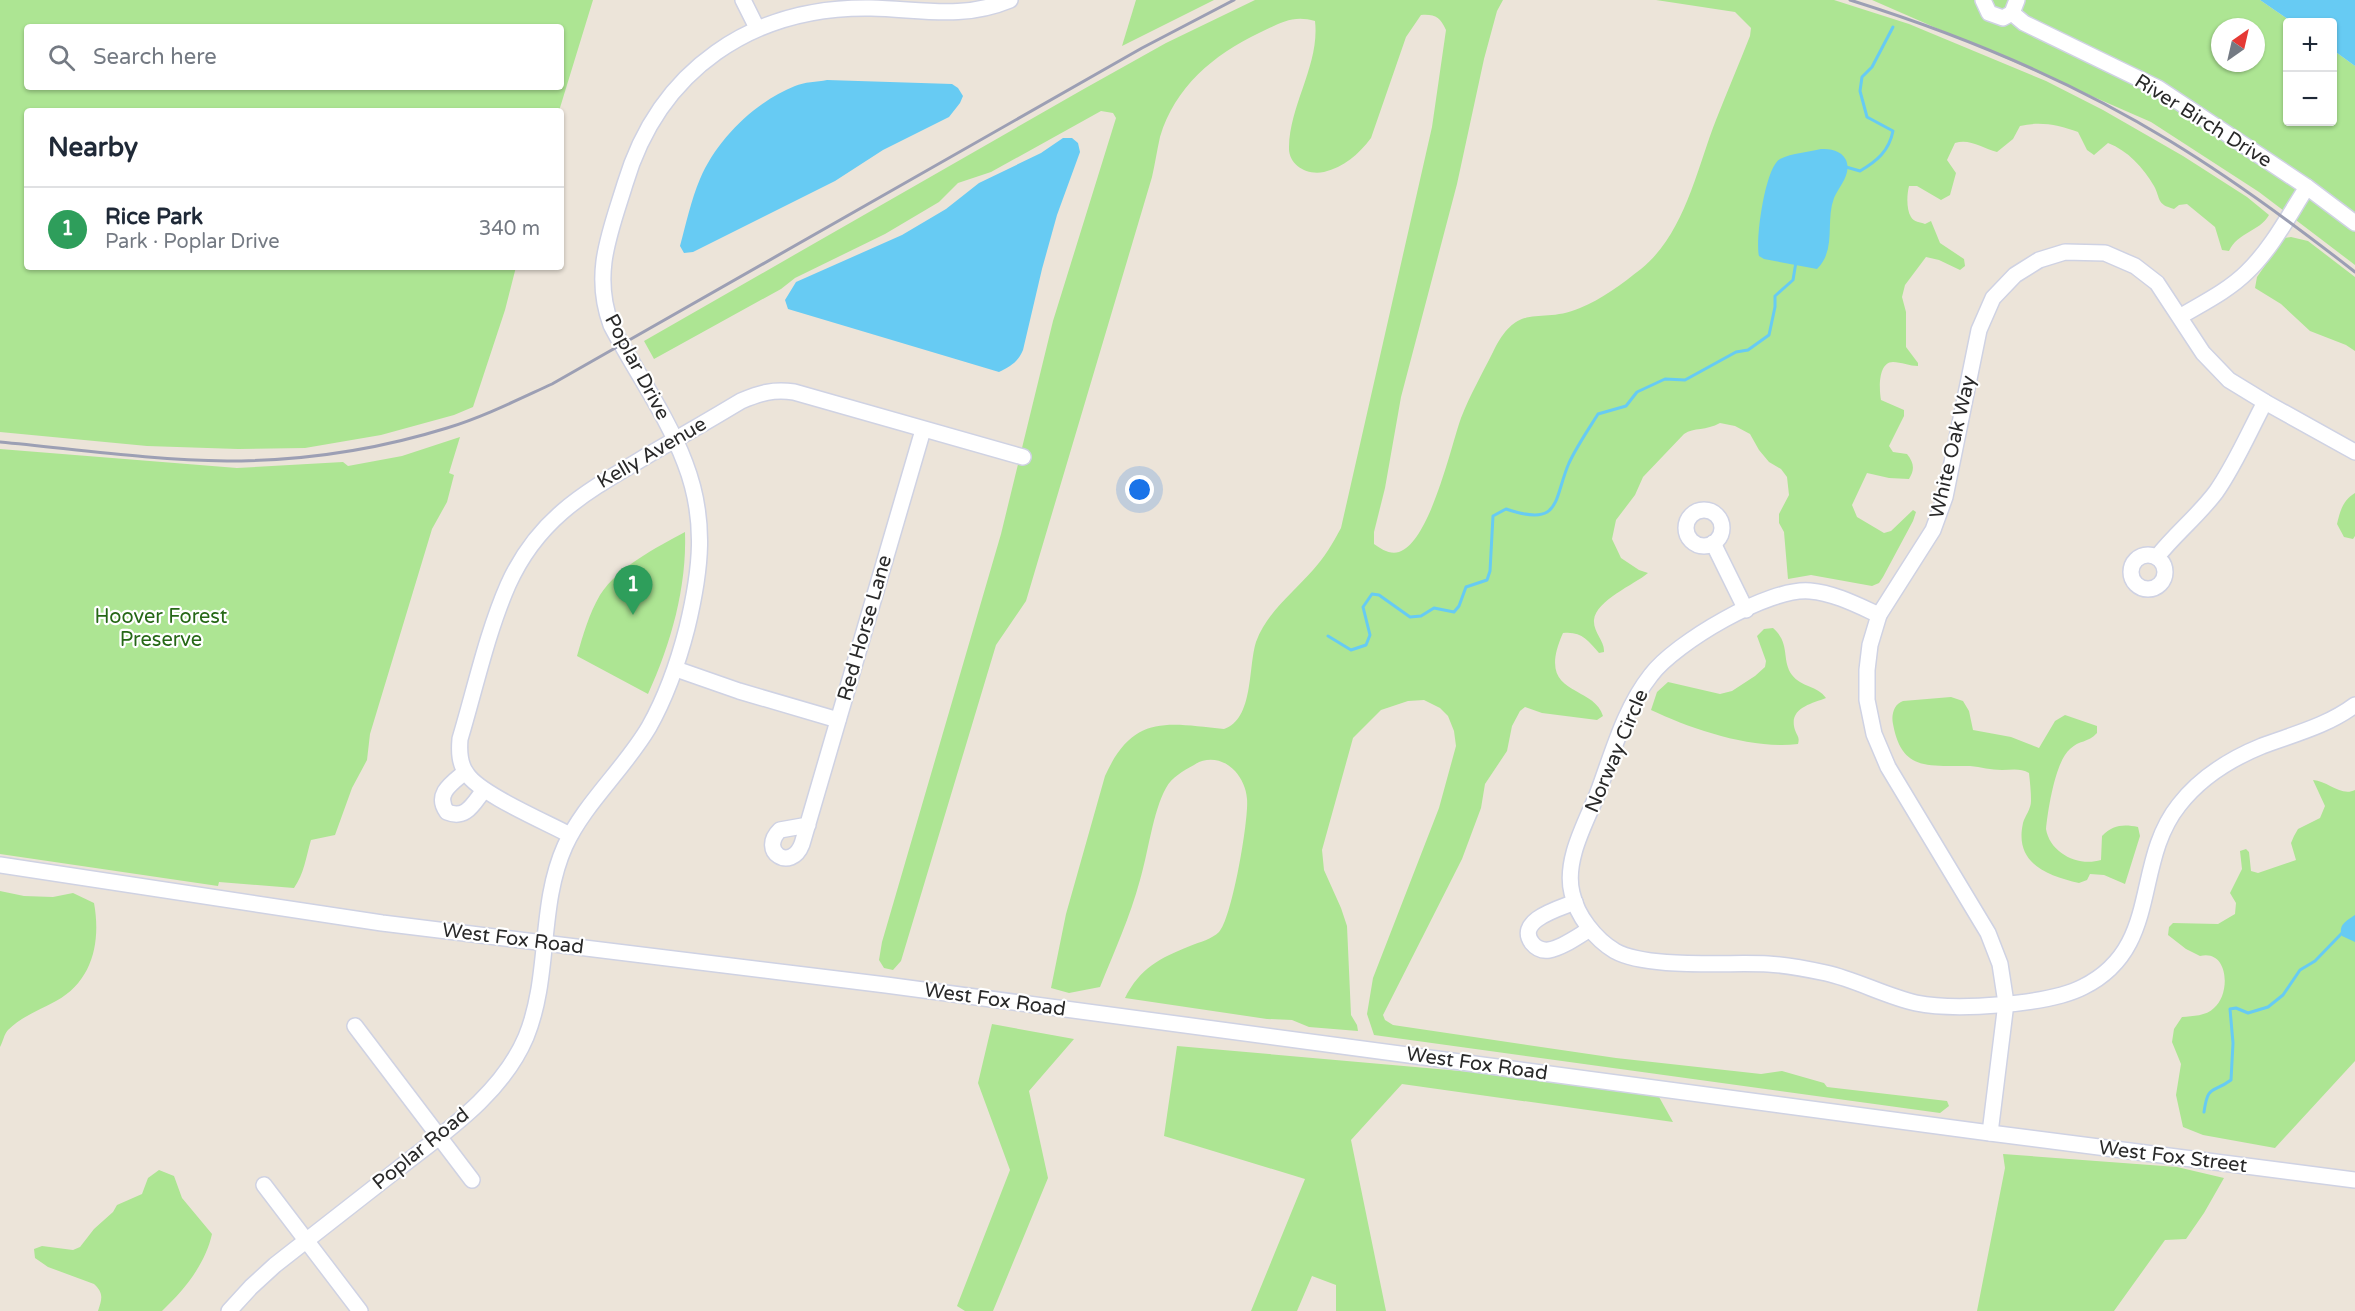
<!DOCTYPE html>
<meta charset="utf-8">
<style>
:root{--surface:#fff;--page:#f6f6f7;--text:#1f2937;--muted:#747a83;--line:#e0e1e3;--accent:#ea580c}
body{margin:0;font-family:"Varela Round",sans-serif;background:var(--page);color:var(--text)}
.controls{position:absolute;right:18px;top:18px;display:grid;overflow:hidden;border-radius:6px;box-shadow:0 2px 4px #0004}
.controls button{width:54px;height:54px;display:grid;place-items:center;padding:0;border:0;border-bottom:2px solid var(--line);background:var(--surface);color:var(--text);font:30px sans-serif}
.compass{position:absolute;left:2211px;top:18px;width:54px;height:54px;border-radius:50%;background:var(--surface);box-shadow:0 2px 4px #0004;rotate:34deg}
.you{position:absolute;left:1140px;top:490px;width:21px;height:21px;margin:-15px;border:4px solid #fff;border-radius:50%;background:#1a73e8;box-shadow:0 0 0 9px #1a73e833}
.badge{display:grid;place-items:center;width:39px;height:39px;border-radius:50%;background:var(--accent);color:#fff;font-size:20px;font-weight:700}
.pin{position:absolute;translate:-50% -50px;filter:drop-shadow(0 2px 3px #0008)}
.pin::after{content:'';position:absolute;top:32px;width:21px;height:18px;background:inherit;clip-path:polygon(0 0,100% 0,50% 100%)}
.list{margin:0;padding:0;list-style:none}
h2{display:flex;justify-content:space-between;align-items:center;height:78px;margin:0;padding:0 24px;font-size:26px}
h2 small{font-size:20px;font-weight:400;color:var(--muted)}
.list li{display:grid;grid-template-columns:39px 1fr auto;gap:18px;align-items:center;box-sizing:border-box;height:84px;padding:0 24px;border-top:2px solid var(--line)}
.list b{display:block;font-size:22px;white-space:nowrap}
.list p{margin:0;font-size:20px;white-space:nowrap;color:var(--muted)}
.list em{font-size:20px;font-style:normal;color:var(--muted)}
.icon{flex:none;width:33px;height:33px;fill:none;stroke:currentColor;stroke-width:2;stroke-linecap:round;stroke-linejoin:round}
.map{position:relative;flex:none;width:2355px;height:1311px;overflow:hidden}
.search{position:absolute;background:var(--surface);box-shadow:0 2px 4px #0004;left:24px;top:24px;width:540px;height:66px;display:flex;align-items:center;gap:15px;box-sizing:border-box;padding:0 21px;border-radius:6px;color:var(--muted);font-size:22px}
.panel{position:absolute;background:var(--surface);box-shadow:0 2px 4px #0004;left:24px;top:108px;width:540px;height:162px;border-radius:6px}
.map>svg:first-child{display:block}
.green{fill:#ade593;fill-rule:evenodd}
.water{fill:#67cbf3}
.lines{fill:none;stroke-linecap:round;stroke-linejoin:round}
.stream{stroke:#67cbf3;stroke-width:3}
.minor-casing{stroke:#cfd2e3;stroke-width:18}
.minor{stroke:#fff;stroke-width:15}
.rail{stroke:#9c9fb4;stroke-width:3}
.labels{text-anchor:middle;dominant-baseline:central;stroke-width:4.5;stroke-linejoin:round;paint-order:stroke}
.street-label{font-size:20px;fill:#292929;stroke:#fff}
.park-label{font-size:20px;fill:#266816;stroke:#fff}
</style>
<div class="map">
<svg width="2355" height="1311" viewBox="0 0 2355 1311">
<rect width="100%" height="100%" fill="#ece4d9"/>
<!-- green -->
<g class="green">
<path d="M0 0H593L559 111H27V267H516L505 310 473 407 454 415 381 435 305 448 238 449 147 446 0 432ZM27 27H561V87H27Z"/>
<path d="M1136 0H1214L1122 46Z"/>
<path d="M1255 0H1503L1497 11 1484 59 1457 184 1401 397 1385 488 1374 532V544C1381 549 1390 555 1399 552 1430 542 1451 446 1461 418 1470 395 1482 374 1493 352 1519 299 1538 326 1580 308 1601 300 1623 283 1641 269 1685 233 1696 171 1716 120 1727 92 1739 64 1750 36L1751 28 1735 12 1656 0H1834L1909 24 2046 81 2103 110 2183 156 2247 197 2269 215C2259 232 2238 232 2229 251L2222 250 2215 227 2187 204 2179 205 2174 209C2156 204 2161 199 2154 186 2143 167 2128 151 2108 143L2094 155 2087 150 2078 132C2059 125 2040 121 2020 126L2013 139 1997 152C1983 148 1969 138 1955 143L1947 160 1956 173 1950 195 1941 200 1917 186H1909C1907 194 1906 209 1911 217 1914 222 1920 222 1925 224L1931 221 1940 243 1964 259 1965 266 1960 270 1939 260 1926 257 1905 285 1902 297 1906 312V347L1918 363V366C1910 366 1901 362 1893 362 1878 362 1879 389 1881 400L1904 410V416L1889 446 1893 452 1907 454C1914 463 1915 469 1909 479L1889 478 1867 473 1852 505 1857 517 1884 533 1891 531 1913 510 1916 512 1913 521 1883 577 1879 583 1872 586 1811 575 1788 579 1784 532 1779 523V514L1789 495 1787 477 1781 469 1769 462 1759 450 1750 434 1735 426 1720 423C1706 431 1694 427 1684 434L1643 477 1635 495 1616 520 1612 539 1621 558 1639 570 1648 573C1634 585 1596 600 1594 620 1593 632 1605 641 1604 652L1599 653C1588 640 1581 631 1563 633 1534 698 1593 683 1603 716L1597 720 1542 713 1525 707 1520 711 1512 726 1507 751 1485 784 1481 808 1462 859 1383 1015 1385 1020 1393 1025 1616 1058 1761 1074 1782 1071 1824 1083 1827 1087 1947 1101 1949 1106 1940 1113 1374 1035 1367 1014 1373 978 1439 808 1456 746 1454 731 1448 716 1440 708 1424 700 1408 701 1381 710 1353 738 1322 850 1324 870 1341 908 1347 926 1351 1015 1357 1025 1358 1031 1309 1027 1292 1020 1267 1019 1125 998C1140 968 1160 958 1190 946 1200 942 1212 939 1219 932 1232 919 1249 819 1247 799 1246 788 1242 779 1235 771 1224 759 1207 756 1194 765 1183 771 1172 777 1166 788 1153 811 1148 854 1140 880 1130 917 1114 952 1100 987L1069 993 1051 988 1066 914 1105 776C1133 714 1166 723 1224 729 1254 719 1248 667 1256 642 1267 612 1293 593 1313 570 1324 558 1333 543 1341 528L1432 127 1446 30C1440 17 1435 14 1421 15L1406 37 1371 138C1358 155 1344 167 1324 172 1307 176 1288 165 1289 147 1290 104 1320 64 1315 21 1292 14 1279 24 1259 33 1213 55 1175 87 1160 137 1157 150 1155 164 1152 177L1026 601 996 645 901 961 893 970 884 968 879 960 882 942 1001 534 1053 321 1116 118 1113 113 1101 111 991 172 958 183 939 202 885 234 795 278 781 289 654 359 644 341 1082 90 1166 43Z"/>
<path d="M1872 0H2260L2292 22H2288V122H2332L2333 50 2355 66V265L2259 192 2151 122ZM2220 27H2256V63H2220Z"/>
<path d="M2291 237 2308 241 2355 277V351L2346 345 2310 331 2281 304 2255 288 2257 277 2284 238Z"/>
<path d="M460 437 449 473 454 475 447 502 432 529 370 734 367 760 352 788 335 835 311 840C306 857 304 874 294 888L219 882 218 886 0 854V449L237 468 343 462 348 466 402 456Z"/>
<path d="M2355 493V536L2353 539 2344 537 2337 524C2340 511 2343 500 2355 493Z"/>
<path d="M685 532C687 587 671 644 648 694L577 656C583 635 589 614 600 595 619 566 656 548 685 532Z"/>
<path d="M1773 628C1791 644 1781 660 1792 675 1801 687 1818 686 1826 698 1811 704 1788 708 1795 730 1797 736 1800 737 1798 744 1753 750 1691 729 1651 710L1657 692 1668 682 1720 694 1732 691 1755 676 1765 667 1766 661 1757 636 1764 629Z"/>
<path d="M1951 697 1963 701 1969 711 1973 730 2011 737 2039 748 2055 721 2065 715 2097 726V733C2088 743 2079 740 2070 749 2055 762 2048 810 2046 829 2050 853 2078 867 2101 860L2102 836C2113 825 2123 824 2138 827L2140 836 2125 884 2104 875 2090 874 2087 880 2079 883C2047 875 2014 864 2023 823 2025 816 2031 809 2031 801 2031 792 2030 782 2029 773 2021 768 2011 770 2002 770 1991 770 1981 767 1970 766 1930 765 1902 773 1893 724 1891 715 1894 704 1903 701Z"/>
<path d="M2313 780C2328 781 2341 797 2355 790V1061L2275 1148 2203 1135 2183 1127 2176 1095 2181 1064 2172 1042 2174 1029 2182 1017C2193 1016 2206 1016 2214 1008 2231 994 2229 949 2200 956L2186 949 2168 935 2169 927 2173 923 2218 924 2235 914 2236 903 2230 893 2242 869 2240 851 2246 849 2249 852 2251 871 2258 873 2296 860 2291 843 2294 836 2298 829 2320 818 2325 806Z"/>
<path d="M0 891 24 896 53 897 73 893 94 903C101 941 93 981 56 1001 40 1010 22 1016 8 1030 4 1034 3 1042 0 1047Z"/>
<path d="M992 1024 1074 1039 1029 1091 1048 1178 993 1311H965L957 1306 1010 1170 978 1083Z"/>
<path d="M1177 1046 1654 1088 1673 1122 1402 1084 1351 1140 1386 1311H1336V1285L1312 1276 1297 1311H1251L1305 1179 1164 1136Z"/>
<path d="M2003 1154 2177 1167 2224 1178 2204 1213 2186 1239 2165 1240 2114 1311H1977L2005 1168Z"/>
<path d="M159 1170 174 1176 182 1198 212 1234C205 1265 184 1290 162 1311H98C102 1299 104 1293 94 1284L48 1267 35 1258 34 1249 42 1246 73 1250 80 1247 94 1229 113 1212 117 1205 142 1194 148 1178Z"/>
</g>
<!-- water -->
<g class="water">
<path d="M2260 0H2355V66L2333 50 2332 22H2292Z"/>
<path d="M827 80 952 84 958 88 963 96 960 103 949 117 883 150 835 181 693 252 684 253 680 246C686 224 691 200 700 179 717 139 755 102 795 86 804 82 817 82 827 80Z"/>
<path d="M1063 138H1072L1078 143 1080 152 1057 215 1042 269 1023 350C1018 362 1011 366 999 372L788 309 785 300 796 282 902 235 946 209 979 183 1041 153Z"/>
<path d="M1821 149C1830 149 1841 150 1846 160 1852 174 1839 186 1834 198 1825 222 1837 249 1817 269L1764 259 1759 256C1755 241 1765 167 1780 159 1792 153 1809 152 1821 149Z"/>
<path d="M2355 915V942L2342 936C2338 925 2346 921 2355 915Z"/>
</g>
<g class="lines">
<!-- stream -->
<g class="stream">
<path d="M1846 167 1860 171C1877 161 1889 151 1893 131L1867 117 1860 91 1862 77 1872 67 1893 27"/>
<path d="M1328 636 1351 650 1366 645 1370 635 1363 607 1372 594 1379 595 1410 617 1421 616 1434 608 1454 612 1459 606 1466 587 1487 580 1490 571 1493 516 1506 509C1562 528 1553 500 1569 463 1577 446 1588 430 1598 414L1626 406 1637 392 1665 379 1685 380 1736 352 1748 350 1769 335 1775 307V296L1793 280 1796 262"/>
<path d="M2204 1112C2208 1084 2212 1094 2231 1080L2233 1043 2230 1009 2236 1008 2248 1013 2268 1007 2283 995 2300 970 2315 961 2343 932"/>
</g>
<defs>
<g id="minor">
<path d="M743 0 757 28"/>
<path d="M1983 0 1989 13 2003 18 2012 13 2017 0"/>
<path d="M2012 13 2024 23 2158 88 2307 187 2355 223"/>
<path d="M2181 316C2203 303 2229 290 2247 272 2272 248 2289 215 2307 187"/>
<circle cx="1704" cy="528" r="18"/>
<path d="M1713 543 1746 610"/>
<circle cx="2148" cy="572" r="17"/>
<path d="M2157 557C2175 534 2198 516 2216 492 2235 465 2249 432 2265 402"/>
<path d="M1879 615C1857 605 1834 593 1810 591 1769 587 1675 643 1651 675 1624 709 1612 755 1597 795 1585 824 1564 861 1572 893 1577 916 1595 939 1615 951 1647 969 1729 962 1768 964 1787 965 1807 969 1826 973 1857 980 1885 996 1916 1003 1955 1011 2048 1005 2083 987 2162 948 2132 864 2179 805 2200 778 2230 759 2262 746 2294 734 2327 726 2355 705"/>
<path d="M676 669 739 691 838 720"/>
<path d="M465 772C452 783 434 794 447 812 466 820 473 804 484 790"/>
<path d="M808 825 780 830C758 851 791 873 802 844L923 430"/>
<path d="M570 835C546 822 480 794 467 774 459 764 459 751 460 739 475 689 487 633 508 585 539 516 588 491 650 454 680 437 711 419 741 401 760 393 773 389 794 392L1023 457"/>
<path d="M0 865 382 923 886 985 1990 1133 2355 1180"/>
<path d="M1575 902C1561 908 1515 920 1532 943 1536 948 1542 951 1549 950 1562 948 1578 936 1590 929"/>
<path d="M355 1026 472 1180"/>
<path d="M1990 1133 2006 1003 2000 964 1988 933 1888 767 1874 734 1867 700V670L1870 645 1879 615 1933 530 1945 497 1979 330 1993 298 2015 275 2039 260 2065 252 2105 253 2135 266 2157 283 2203 353 2229 380 2265 402 2355 452"/>
<path d="M264 1185 360 1311"/>
<path d="M229 1311 251 1287 275 1265C315 1234 354 1203 394 1172 442 1134 501 1096 526 1037 551 976 538 906 565 846 584 804 625 768 649 727 667 695 678 663 687 628 701 570 707 520 685 463 667 415 635 371 611 325 592 273 610 233 625 184 659 70 752 6 871 8 920 9 962 20 1010 0"/>
</g>
</defs>
<!-- minor casing -->
<use href="#minor" class="minor-casing"/>
<!-- minor -->
<use href="#minor" class="minor"/>
<!-- rail -->
<g class="rail">
<path d="M1850 0C1962 35 2070 80 2170 141 2234 180 2295 225 2355 272"/>
<path d="M0 442C75 449 151 460 227 461 301 461 376 450 447 428 483 417 517 400 552 384L1142 48 1234 0"/>
</g>
</g>
<g class="labels">
<!-- street labels -->
<g class="street-label">
<text transform="translate(2203 121) rotate(32)">River Birch Drive</text>
<text transform="translate(637 367) rotate(62)">Poplar Drive</text>
<text transform="translate(1953 447) rotate(-77)">White Oak Way</text>
<text transform="translate(652 453) rotate(-30)">Kelly Avenue</text>
<text transform="translate(865 628) rotate(-74)">Red Horse Lane</text>
<text transform="translate(1617 751) rotate(-67)">Norway Circle</text>
<text transform="translate(513 939) rotate(7)">West Fox Road</text>
<text transform="translate(995 1000) rotate(8)">West Fox Road</text>
<text transform="translate(1477 1064) rotate(8)">West Fox Road</text>
<text transform="translate(421 1149) rotate(-39)">Poplar Road</text>
<text transform="translate(2173 1157) rotate(7)">West Fox Street</text>
</g>
<!-- park labels -->
<g class="park-label">
<text x="161" y="617">Hoover Forest<tspan x="161" dy="23">Preserve</tspan></text>
</g>
</g>
</svg>
<div class="controls">
<button>+</button>
<button>−</button>
</div>
<svg class="compass" viewBox="-18 -18 36 36"><path d="M0-13l5 13h-10z" fill="#e53935"/><path d="M0 13l5-13h-10z" fill="#747a83"/></svg>
<div class="you"></div>
<div class="pin badge" style="left:633px;top:615px;background:#2e9e5b">1</div>
<div class="search"><svg class="icon" aria-label="search" viewBox="0 0 24 24"><circle cx="10" cy="10" r="6"/><path d="M15 15l6 6"/></svg>Search here</div>
<section class="panel">
<h2>Nearby<small></small></h2>
<ul class="list">
<li><span class="badge" style="background:#2e9e5b">1</span><div><b>Rice Park</b><p>Park · Poplar Drive</p></div><em>340 m</em></li>
</ul>
</section>
</div>
